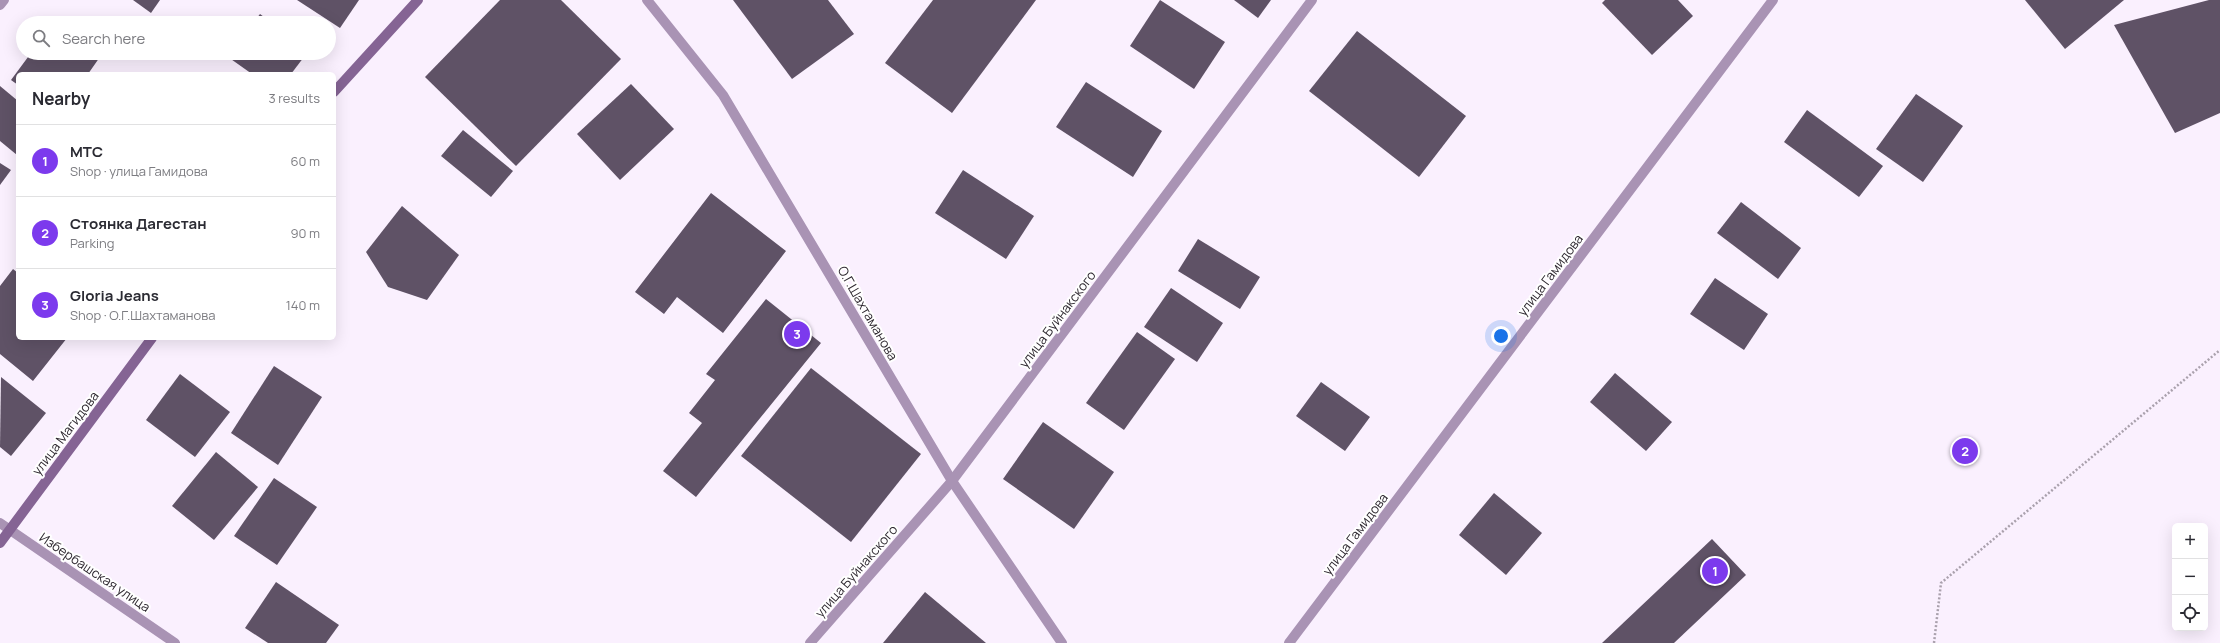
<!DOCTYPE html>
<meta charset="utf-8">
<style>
:root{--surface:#fff;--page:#f7f7f7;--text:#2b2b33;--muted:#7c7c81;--line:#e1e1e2;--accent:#7c3aed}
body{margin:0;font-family:Manrope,sans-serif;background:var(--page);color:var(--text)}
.controls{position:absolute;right:12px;bottom:12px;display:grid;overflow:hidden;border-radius:6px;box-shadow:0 4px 16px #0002}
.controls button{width:36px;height:36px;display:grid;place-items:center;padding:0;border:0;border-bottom:1px solid var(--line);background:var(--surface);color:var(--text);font:20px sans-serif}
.you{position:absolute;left:1501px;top:336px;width:14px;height:14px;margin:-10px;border:3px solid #fff;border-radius:50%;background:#1a73e8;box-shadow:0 0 0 6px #1a73e833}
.badge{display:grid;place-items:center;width:26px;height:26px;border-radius:50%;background:var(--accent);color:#fff;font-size:13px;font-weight:700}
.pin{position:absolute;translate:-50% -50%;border:2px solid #fff;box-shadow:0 1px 4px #0006}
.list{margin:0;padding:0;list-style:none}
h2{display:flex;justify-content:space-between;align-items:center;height:52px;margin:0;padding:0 16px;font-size:17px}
h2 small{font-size:13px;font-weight:400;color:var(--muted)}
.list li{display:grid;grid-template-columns:26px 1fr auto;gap:12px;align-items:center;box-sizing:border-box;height:72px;padding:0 16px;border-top:1px solid var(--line)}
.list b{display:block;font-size:15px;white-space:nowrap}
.list p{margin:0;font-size:13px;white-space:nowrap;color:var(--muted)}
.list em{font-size:13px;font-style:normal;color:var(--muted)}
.icon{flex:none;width:22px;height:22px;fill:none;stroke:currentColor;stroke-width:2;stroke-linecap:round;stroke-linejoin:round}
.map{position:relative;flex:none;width:2220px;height:643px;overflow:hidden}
.search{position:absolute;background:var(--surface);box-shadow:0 4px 16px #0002;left:16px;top:16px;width:320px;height:44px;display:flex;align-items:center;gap:10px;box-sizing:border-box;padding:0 14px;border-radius:22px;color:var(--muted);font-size:15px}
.panel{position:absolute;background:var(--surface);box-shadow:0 4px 16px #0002;left:16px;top:72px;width:320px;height:268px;border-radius:6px}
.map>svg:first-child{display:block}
.building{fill:#5f5266}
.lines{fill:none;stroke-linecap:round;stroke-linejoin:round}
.path{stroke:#aaa1ad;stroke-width:2.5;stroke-dasharray:2 2;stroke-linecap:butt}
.minor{stroke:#a993b4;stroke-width:10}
.secondary{stroke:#856494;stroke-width:10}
.labels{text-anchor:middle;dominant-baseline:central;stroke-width:4;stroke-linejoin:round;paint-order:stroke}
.street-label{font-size:13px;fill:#2e2830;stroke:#fff}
</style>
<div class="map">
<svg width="2220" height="643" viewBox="0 0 2220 643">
<rect width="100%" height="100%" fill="#faf0fe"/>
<!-- building -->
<g class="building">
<path d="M133 0H160L151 13Z"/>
<path d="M297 0H359L340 28Z"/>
<path d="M500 0H561L621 59 516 166 425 77Z"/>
<path d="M733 0H828L854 34 792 79Z"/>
<path d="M933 0H1036L952 113 885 63Z"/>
<path d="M1160 0 1225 42 1194 89 1130 46Z"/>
<path d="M1234 0H1271L1258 18Z"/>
<path d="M1605 0H1678L1693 16 1652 55 1602 3Z"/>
<path d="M2025 0H2124L2065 49Z"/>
<path d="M2209 0H2220V113L2175 133 2114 25Z"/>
<path d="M260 14 272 23H253Z"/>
<path d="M1357 31 1466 116 1419 177 1309 91Z"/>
<path d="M31 53H100L102 54 88 74H18V85L11 80Z"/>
<path d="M231 53H307L291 74H252L228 57Z"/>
<path d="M1086 82 1162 131 1133 177 1056 127Z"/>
<path d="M631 84 674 129 620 180 577 134Z"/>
<path d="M0 86 18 101 17 155 0 141Z"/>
<path d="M1916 94 1963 126 1923 182 1876 149Z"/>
<path d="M1807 110 1883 166 1859 197 1784 142Z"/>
<path d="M463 130 513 171 491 197 441 156Z"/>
<path d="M0 163 11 170 0 185Z"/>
<path d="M963 170 1034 216 1006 259 935 213Z"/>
<path d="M711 193 786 251 723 333 677 297 664 314 635 292Z"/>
<path d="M1741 202 1801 248 1778 279 1717 233Z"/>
<path d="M402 206 459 255 427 300 388 287 366 252Z"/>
<path d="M1198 239 1260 277 1240 309 1178 271Z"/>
<path d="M13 269 18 273V338H67L33 381 0 354V286Z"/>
<path d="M1715 278 1768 314 1744 350 1690 314Z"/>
<path d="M1171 288 1223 323 1197 362 1144 327Z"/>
<path d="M766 299 821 343 696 497 663 471 702 423 689 413 715 380 706 374Z"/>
<path d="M1137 332 1175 359 1124 430 1086 403Z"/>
<path d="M274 366 322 397 278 465 231 433Z"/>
<path d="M811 368 921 454 851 542 741 456Z"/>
<path d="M1615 373 1672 422 1646 451 1590 402Z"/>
<path d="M180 374 230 412 195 457 146 420Z"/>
<path d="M1 377 46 413 11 456 0 447Z"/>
<path d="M1321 382 1370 417 1345 451 1296 416Z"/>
<path d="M1043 422 1114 472 1074 529 1003 479Z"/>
<path d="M216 452 258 487 214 540 172 506Z"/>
<path d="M274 478 317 507 277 565 234 536Z"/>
<path d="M1494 493 1542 533 1506 575 1459 535Z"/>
<path d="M1712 539 1746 575 1674 643H1602Z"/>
<path d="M276 582 339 625 326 643H268L245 628Z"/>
<path d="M925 592 986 643H883Z"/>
</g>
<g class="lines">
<!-- path -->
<path class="path" d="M1934 643 1941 583 2220 350"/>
<!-- minor -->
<g class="minor">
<path d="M647 0 723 95 952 481 1062 643"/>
<path d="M0 5 4 0"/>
<path d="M0 523 175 643"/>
<path d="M810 643 952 481 1312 0"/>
<path d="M1289 643 1773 0"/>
</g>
<!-- secondary -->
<g class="secondary">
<path d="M334 92 418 0"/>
<path d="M0 543 152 338"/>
</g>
</g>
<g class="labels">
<!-- street labels -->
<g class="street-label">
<text transform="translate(1550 275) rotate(-53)">улица Гамидова</text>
<text transform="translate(868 313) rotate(60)">О.Г.Шахтаманова</text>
<text transform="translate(1057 319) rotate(-53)">улица Буйнакского</text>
<text transform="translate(65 433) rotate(-53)">улица Магидова</text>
<text transform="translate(1355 534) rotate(-53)">улица Гамидова</text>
<text transform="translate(856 571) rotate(-49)">улица Буйнакского</text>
<text transform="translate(95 572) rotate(34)">Избербашская улица</text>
</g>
</g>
</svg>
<div class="controls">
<button>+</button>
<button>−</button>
<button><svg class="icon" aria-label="locate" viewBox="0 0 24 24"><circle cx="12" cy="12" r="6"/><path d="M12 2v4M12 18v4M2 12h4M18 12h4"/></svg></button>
</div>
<div class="you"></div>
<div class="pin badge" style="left:1715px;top:571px">1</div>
<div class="pin badge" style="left:1965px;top:451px">2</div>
<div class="pin badge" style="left:797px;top:334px">3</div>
<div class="search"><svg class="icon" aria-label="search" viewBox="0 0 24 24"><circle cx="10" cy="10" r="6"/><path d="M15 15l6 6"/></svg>Search here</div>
<section class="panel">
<h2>Nearby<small>3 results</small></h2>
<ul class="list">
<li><span class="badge">1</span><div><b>МТС</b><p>Shop · улица Гамидова</p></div><em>60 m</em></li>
<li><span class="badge">2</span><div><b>Стоянка Дагестан</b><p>Parking</p></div><em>90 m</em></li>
<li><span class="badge">3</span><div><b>Gloria Jeans</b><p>Shop · О.Г.Шахтаманова</p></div><em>140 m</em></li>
</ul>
</section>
</div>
